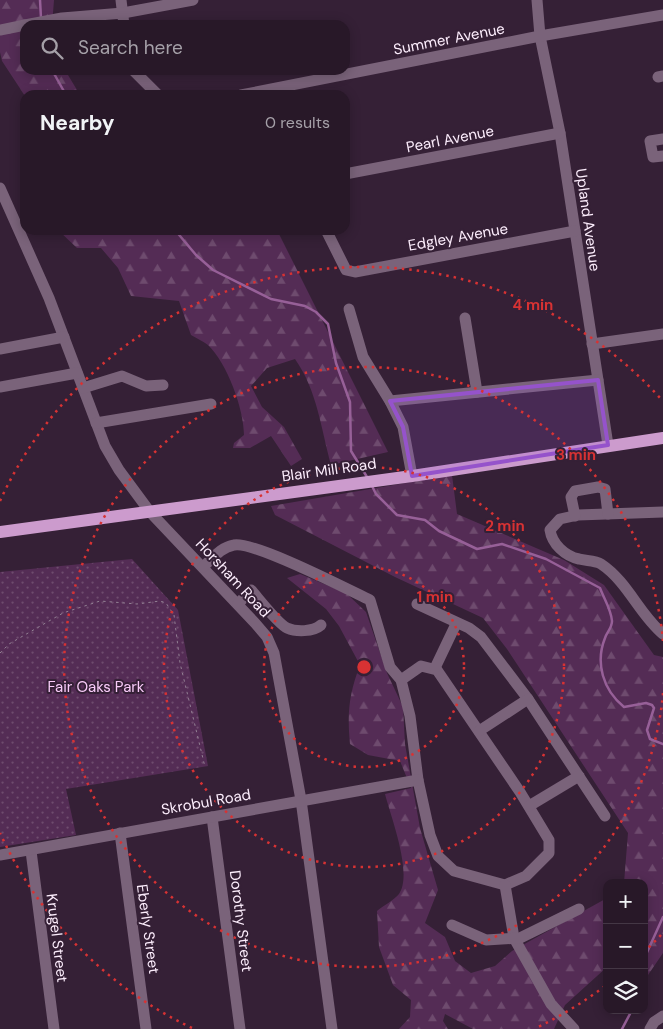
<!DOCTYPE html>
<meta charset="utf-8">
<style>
:root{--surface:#281828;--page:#302130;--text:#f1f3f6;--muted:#a5a0a8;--line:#443745}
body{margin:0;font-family:"DM Sans",sans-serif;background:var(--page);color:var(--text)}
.controls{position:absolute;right:15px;bottom:15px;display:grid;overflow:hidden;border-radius:10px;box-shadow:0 2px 12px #0003}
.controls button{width:45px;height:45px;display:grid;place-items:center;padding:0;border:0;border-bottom:1px solid var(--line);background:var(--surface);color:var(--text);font:25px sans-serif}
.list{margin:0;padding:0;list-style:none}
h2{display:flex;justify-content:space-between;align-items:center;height:65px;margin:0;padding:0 20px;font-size:21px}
h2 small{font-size:16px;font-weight:400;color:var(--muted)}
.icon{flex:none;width:28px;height:28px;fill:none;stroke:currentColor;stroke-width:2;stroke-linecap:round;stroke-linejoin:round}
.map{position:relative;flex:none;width:663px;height:1029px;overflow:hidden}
.search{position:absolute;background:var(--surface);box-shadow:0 2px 12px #0003;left:20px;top:20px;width:330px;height:55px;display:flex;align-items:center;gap:12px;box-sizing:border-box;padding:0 18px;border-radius:15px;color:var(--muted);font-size:19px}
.panel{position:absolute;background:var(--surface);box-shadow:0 2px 12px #0003;left:20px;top:90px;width:330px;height:145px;border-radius:15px}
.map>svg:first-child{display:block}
.forest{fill:url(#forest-firs)}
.park{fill:url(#park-dots)}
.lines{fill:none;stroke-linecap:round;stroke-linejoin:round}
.stream{stroke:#976098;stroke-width:2.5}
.path{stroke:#938194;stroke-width:1;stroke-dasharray:2.5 4;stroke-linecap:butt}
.minor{stroke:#7a637a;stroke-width:11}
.major{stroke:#cc9bcd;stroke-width:12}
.marked{fill:#9553cb;fill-opacity:0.2;stroke:#9553cb;stroke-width:4;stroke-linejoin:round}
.ring{fill:none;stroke:#d83233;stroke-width:2.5;stroke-dasharray:2.5 5}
.labels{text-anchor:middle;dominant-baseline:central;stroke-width:4;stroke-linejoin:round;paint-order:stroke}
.street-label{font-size:15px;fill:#fcedfc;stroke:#352036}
.park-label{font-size:15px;fill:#f9cbf9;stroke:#352036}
.centre{fill:#d83233;stroke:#352036;stroke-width:2.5}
.ring-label{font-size:15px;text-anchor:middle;font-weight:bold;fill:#d83233;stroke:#352036;stroke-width:4;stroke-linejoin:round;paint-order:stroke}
</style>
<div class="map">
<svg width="663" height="1029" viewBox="0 0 663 1029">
<defs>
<pattern id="forest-firs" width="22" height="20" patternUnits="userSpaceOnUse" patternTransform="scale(1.25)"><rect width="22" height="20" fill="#542c55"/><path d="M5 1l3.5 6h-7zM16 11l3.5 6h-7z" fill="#6e4b6e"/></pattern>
<pattern id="park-dots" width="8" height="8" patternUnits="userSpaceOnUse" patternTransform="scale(1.25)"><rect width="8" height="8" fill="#542c55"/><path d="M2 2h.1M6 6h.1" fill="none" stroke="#6e4b6e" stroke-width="1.8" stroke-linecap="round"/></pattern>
</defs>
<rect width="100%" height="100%" fill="#352036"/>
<!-- forest -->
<g class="forest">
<path d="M0 0H54L52 25H25V70H65L80 95 25 96 2 61 0 52Z"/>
<path d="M58 230H277L388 452 331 465C321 428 317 390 295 359L267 368 251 386 262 407 284 427 302 459 291 466 271 436 250 448H233L234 443 244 435C244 409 227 363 208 345 203 341 196 338 191 335L179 301 131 296 118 268 101 248H77Z"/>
<path d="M452 475 457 514 564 560 604 585 654 655 663 657V953L648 975H644V883H624L628 833 507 649 483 618 395 577 275 515 271 506Z"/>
<path d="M300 574 346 593 366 612 387 673 403 707 405 744 420 828 438 890 425 923 445 937 455 961 471 973 495 966 512 951 607 898V967L565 1005 554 1029H473L445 1014 443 1021 448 1029H399L410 1017 411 1000 393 985 379 947 377 911C383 906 394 900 399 894 413 874 391 817 385 794L411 788 400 761 368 755 350 744C347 713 349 694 360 665L339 626 326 609 287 578Z"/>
</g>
<!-- park -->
<path class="park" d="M132 559 178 610 208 766 66 789 76 835 0 847V572Z"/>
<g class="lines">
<!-- stream -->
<g class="stream">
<path d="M40 0 41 18"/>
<path d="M52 70 66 95"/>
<path d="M175 230 196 255 213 270 271 299 305 306 316 312 328 324 336 363 350 402 351 451 367 477"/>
<path d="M372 486 376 494 397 515 425 520 439 531 477 549 502 544 546 559 600 588C604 599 611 609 612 621 612 628 607 632 605 638 595 663 603 690 624 707L646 703 652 705 654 708 647 730 650 739 663 744"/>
<path d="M644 959 663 917"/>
<path d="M622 1029 632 1010"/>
</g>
<!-- path -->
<path class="path" d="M0 653 9 644 63 613 100 601 137 604 160 601 166 603 174 615 180 663 205 767"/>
<!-- minor -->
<g class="minor">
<path d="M121 0 124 25"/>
<path d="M537 0 540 36 560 133 608 445"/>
<path d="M25 25 62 18 123 13 193 0"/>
<path d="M0 30 25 25"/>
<path d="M133 70 158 95"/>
<path d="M658 77 663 76"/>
<path d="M241 95 540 36 663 15"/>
<path d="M663 139 650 141 653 157 663 156"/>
<path d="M345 174 560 133"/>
<path d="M0 188 49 298 105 446 119 470 150 512 255 623 267 637 274 653 301 800 332 1029"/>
<path d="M326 230 346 270 355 272 575 231"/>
<path d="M349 309 363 357 390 401 403 427 412 476"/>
<path d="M465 318 477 392"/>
<path d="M592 344 663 334"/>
<path d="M0 349 64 337"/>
<path d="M0 387 77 373"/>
<path d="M83 388 122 376 146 386 163 385"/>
<path d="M390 401 598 380"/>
<path d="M96 423 211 404"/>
<path d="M663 512 578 515 560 519 550 530C552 544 565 556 579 559 586 561 595 560 601 564 628 582 639 614 663 634"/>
<path d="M575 516 571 497 575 491 598 487 605 489 608 514"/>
<path d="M203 567C212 559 221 547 234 545 254 541 347 589 370 600L390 667 401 680 410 716 418 780 430 835 438 856 454 871 505 885 526 876 549 853V840L520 792 437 670 421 666 401 680"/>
<path d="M238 604 251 590C259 599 278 624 287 628 296 632 313 632 321 625"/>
<path d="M417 604 469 628 481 637 528 699 605 816"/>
<path d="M435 668 456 624"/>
<path d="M479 731 528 699"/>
<path d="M529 806 579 776"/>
<path d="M212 817 240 1029"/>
<path d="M120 833 146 1029"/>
<path d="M31 851 54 1029"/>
<path d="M0 855 418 780"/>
<path d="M505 885 514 938 551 1004 574 1029"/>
<path d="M452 925 486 940 520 938 579 909"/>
<path d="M650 1029 654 1022 663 1016"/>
</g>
<!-- major -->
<path class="major" d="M0 532 412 476 663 438"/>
</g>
<!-- marked area -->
<path class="marked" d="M598 380 608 445 412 476 403 427 390 401Z"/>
<!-- distance rings -->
<g class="ring">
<circle cx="364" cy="667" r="100"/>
<circle cx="364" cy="667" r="200"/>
<path d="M663 693A300 300 0 1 1 663 641"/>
<path d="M661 935A400 400 0 0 1 644 952M605 986A400 400 0 0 1 536 1028M192 1028A400 400 0 0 1 0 833M0 501A400 400 0 0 1 661 399"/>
</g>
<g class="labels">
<!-- street labels -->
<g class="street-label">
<text transform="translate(449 39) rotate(-11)">Summer Avenue</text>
<text transform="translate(450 139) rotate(-11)">Pearl Avenue</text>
<text transform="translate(588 220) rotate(82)">Upland Avenue</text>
<text transform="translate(458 237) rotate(-10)">Edgley Avenue</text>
<text transform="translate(329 470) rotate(-8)">Blair Mill Road</text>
<text transform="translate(233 578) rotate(47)">Horsham Road</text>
<text transform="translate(206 802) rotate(-10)">Skrobul Road</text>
<text transform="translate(241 921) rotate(83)">Dorothy Street</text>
<text transform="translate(148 929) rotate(82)">Eberly Street</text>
<text transform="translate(57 938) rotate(83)">Krugel Street</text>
</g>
<!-- park labels -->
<g class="park-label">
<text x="96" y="687">Fair Oaks Park</text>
</g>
</g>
<circle cx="364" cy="667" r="8" class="centre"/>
<g class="ring-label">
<text x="533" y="310">4 min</text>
<text x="576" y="460">3 min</text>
<text x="505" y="531">2 min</text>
<text x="435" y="602">1 min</text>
</g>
</svg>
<div class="controls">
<button>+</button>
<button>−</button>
<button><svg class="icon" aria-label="layers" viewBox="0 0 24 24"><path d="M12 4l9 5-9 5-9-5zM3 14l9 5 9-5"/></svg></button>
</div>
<div class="search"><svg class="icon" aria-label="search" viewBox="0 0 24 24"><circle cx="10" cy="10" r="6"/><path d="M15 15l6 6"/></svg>Search here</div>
<section class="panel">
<h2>Nearby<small>0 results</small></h2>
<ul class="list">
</ul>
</section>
</div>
